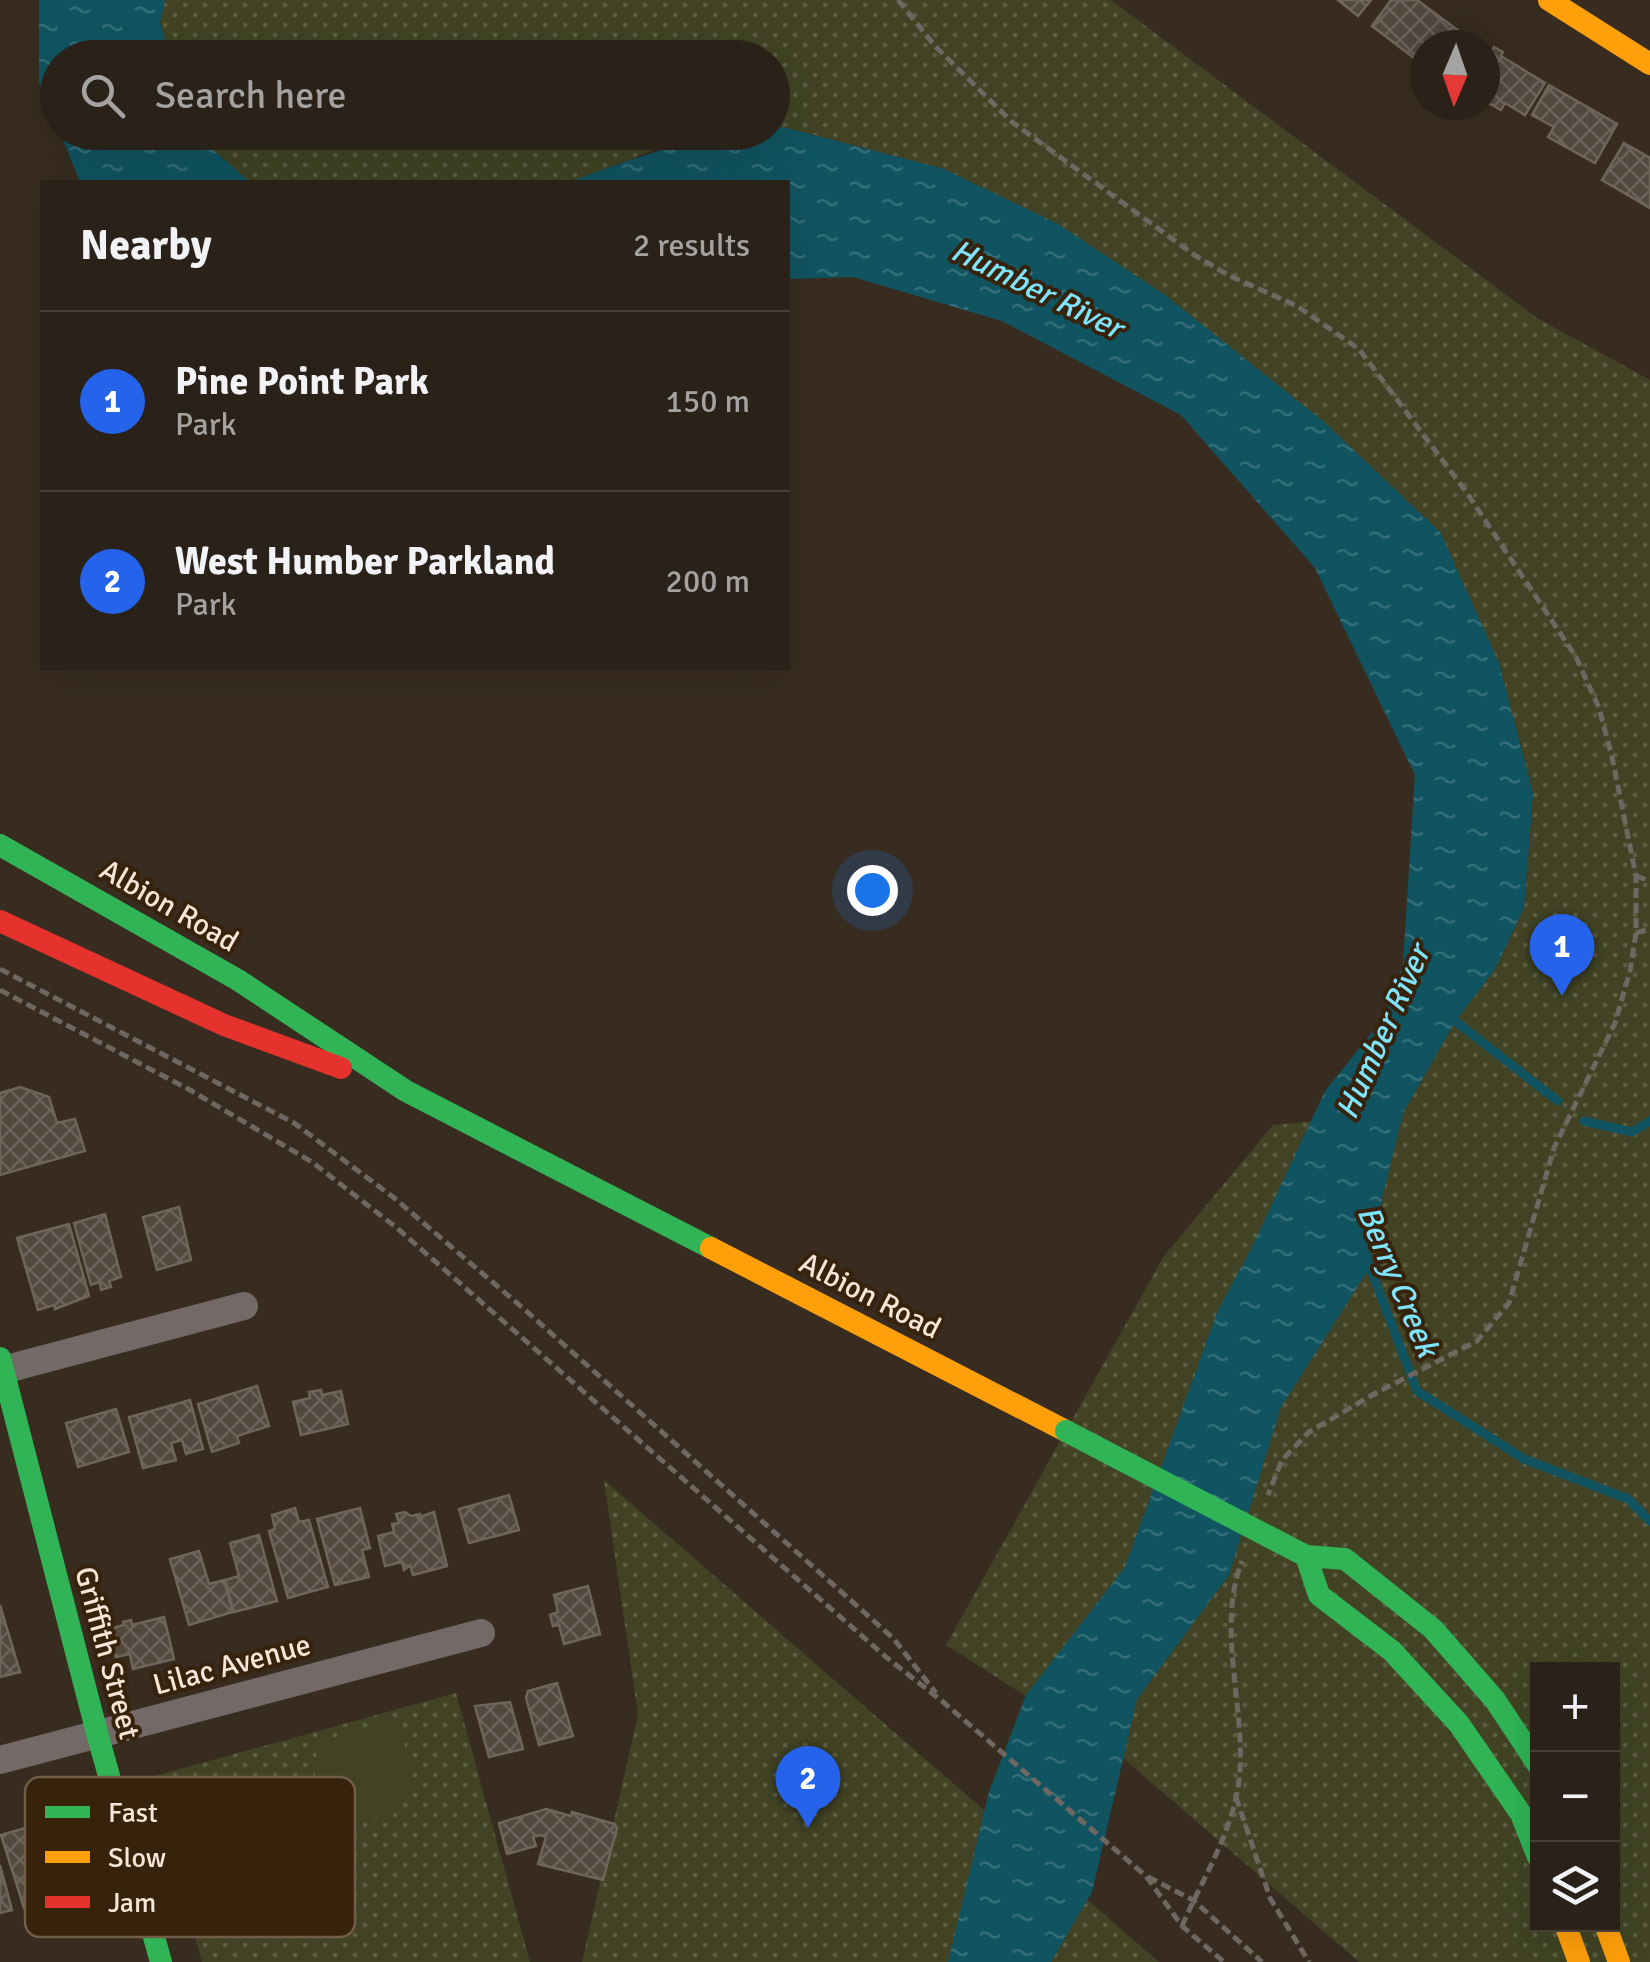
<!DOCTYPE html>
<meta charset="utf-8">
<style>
:root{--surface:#2a2118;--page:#322921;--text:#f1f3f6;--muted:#a5a3a2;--line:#463e37;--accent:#2563eb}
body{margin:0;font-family:Signika,sans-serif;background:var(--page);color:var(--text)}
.controls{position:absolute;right:30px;bottom:30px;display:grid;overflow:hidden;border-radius:0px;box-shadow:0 10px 40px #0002}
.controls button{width:90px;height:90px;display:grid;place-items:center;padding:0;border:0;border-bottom:2px solid var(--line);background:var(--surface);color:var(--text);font:50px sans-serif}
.compass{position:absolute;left:1410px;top:30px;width:90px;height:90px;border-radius:50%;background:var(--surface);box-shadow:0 10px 40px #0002;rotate:182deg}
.you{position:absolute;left:872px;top:890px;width:35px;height:35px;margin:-25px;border:8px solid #fff;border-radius:50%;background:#1a73e8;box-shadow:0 0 0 15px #1a73e833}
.badge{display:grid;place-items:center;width:65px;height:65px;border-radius:50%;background:var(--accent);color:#fff;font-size:32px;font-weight:700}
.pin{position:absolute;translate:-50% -82px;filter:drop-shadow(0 2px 5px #0008)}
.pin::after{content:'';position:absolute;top:52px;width:35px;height:30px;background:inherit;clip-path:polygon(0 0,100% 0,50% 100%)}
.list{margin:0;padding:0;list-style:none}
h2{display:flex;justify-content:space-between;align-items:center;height:130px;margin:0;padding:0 40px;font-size:42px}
h2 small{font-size:32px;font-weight:400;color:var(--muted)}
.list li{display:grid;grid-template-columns:65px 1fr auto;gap:30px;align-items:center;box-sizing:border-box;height:180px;padding:0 40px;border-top:2px solid var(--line)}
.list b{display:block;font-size:38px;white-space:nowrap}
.list p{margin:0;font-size:32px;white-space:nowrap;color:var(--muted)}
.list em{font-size:32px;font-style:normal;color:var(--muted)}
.icon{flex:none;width:55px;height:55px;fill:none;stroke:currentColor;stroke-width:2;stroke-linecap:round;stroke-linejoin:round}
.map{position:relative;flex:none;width:1650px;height:1962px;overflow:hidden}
.search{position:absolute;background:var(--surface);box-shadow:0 10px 40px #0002;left:40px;top:40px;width:750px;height:110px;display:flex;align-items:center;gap:25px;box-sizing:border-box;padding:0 35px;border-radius:55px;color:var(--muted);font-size:38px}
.panel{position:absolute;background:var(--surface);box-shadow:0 10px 40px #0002;left:40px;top:180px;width:750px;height:490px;border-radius:0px}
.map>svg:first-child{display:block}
.park{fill:url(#park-dots);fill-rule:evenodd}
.pitch{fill:#414324}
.water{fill:url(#water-ripples)}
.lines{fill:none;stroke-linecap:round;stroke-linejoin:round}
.stream{stroke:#105461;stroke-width:9}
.building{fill:url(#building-cross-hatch);stroke:#70655b;stroke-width:2.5}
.path{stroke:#6f6761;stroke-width:5;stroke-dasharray:10 5;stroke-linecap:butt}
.street{stroke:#736967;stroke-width:28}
.fast{stroke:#30b455;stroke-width:22}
.slow{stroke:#ff9f0a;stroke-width:22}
.jam{stroke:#e5322d;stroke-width:22}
.fast-bridge{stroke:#30b455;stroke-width:22}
.labels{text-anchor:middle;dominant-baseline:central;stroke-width:8;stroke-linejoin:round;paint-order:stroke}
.street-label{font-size:30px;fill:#f4e6d8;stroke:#37230b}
.water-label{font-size:32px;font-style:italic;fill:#7ee4fd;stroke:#37230b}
.key{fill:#37230b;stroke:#705e48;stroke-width:2.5}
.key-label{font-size:28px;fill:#f4e6d8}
</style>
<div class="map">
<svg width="1650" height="1962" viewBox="0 0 1650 1962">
<defs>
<pattern id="park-dots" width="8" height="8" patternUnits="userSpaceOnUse" patternTransform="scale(2.5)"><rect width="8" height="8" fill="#414324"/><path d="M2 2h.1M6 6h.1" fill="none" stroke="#5d5e43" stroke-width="1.8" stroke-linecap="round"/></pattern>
<pattern id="water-ripples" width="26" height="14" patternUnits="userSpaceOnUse" patternTransform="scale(2.5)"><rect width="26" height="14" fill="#105461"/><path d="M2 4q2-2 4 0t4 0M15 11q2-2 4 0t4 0" fill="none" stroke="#336d77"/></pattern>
<pattern id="building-cross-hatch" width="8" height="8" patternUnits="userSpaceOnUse" patternTransform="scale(2.5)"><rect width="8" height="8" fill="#52483e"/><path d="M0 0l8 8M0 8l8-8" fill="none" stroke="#6c6259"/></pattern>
</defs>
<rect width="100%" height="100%" fill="#382c20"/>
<!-- park -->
<g class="park">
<path d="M165 0H1111L1537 318 1650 380V1962H1359L1123 1758 946 1645 1164 1256 1273 1125 1403 1113 1456 1020 1494 971 1524 908 1533 793 1499 663 944 169 783 127 773 129 772 58 170 57 160 22ZM1538 1670H1612V1924H1538Z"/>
<path d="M194 133H753L657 149 570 182H250Z"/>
<path d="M604 1480 1159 1962H582L638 1715Z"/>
<path d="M456 1693 530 1962H202L151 1777Z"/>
</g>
<!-- pitch -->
<path class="pitch" d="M390 1720 400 1723 412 1780 403 1805 362 1822 334 1813 315 1777 317 1749 327 1740Z"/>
<!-- water -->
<g class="water">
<path d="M39 0H165L160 22 170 57 58 58 57 127 39 82Z"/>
<path d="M783 127 944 169 1058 224 1165 295 1323 421 1440 532 1499 663 1533 793 1524 908 1494 971 1456 1020 1403 1113 1376 1223 1370 1267 1281 1407 1229 1575 1137 1699 1092 1892 1051 1962H948L989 1792 1026 1695 1125 1567 1218 1310 1251 1249 1325 1091 1383 1019 1403 964 1415 775 1315 568 1181 415 1002 321 853 277 788 279V182H570C635 157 701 133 772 132L773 129Z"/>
<path d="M60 133H194L250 182H80Z"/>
</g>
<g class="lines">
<!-- stream -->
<g class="stream">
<path d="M1446 1014 1558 1101"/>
<path d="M1584 1121 1632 1132 1650 1121"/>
<path d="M1366 1257 1417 1391 1524 1459 1628 1499 1650 1521"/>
</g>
</g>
<!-- building -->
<g class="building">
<path d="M1338 0H1371L1358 16Z"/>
<path d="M1391 0H1417L1463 34 1454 45H1425V54L1418 61 1372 26Z"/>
<path d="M1485 47 1492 51 1494 47 1503 52 1501 56 1545 83 1525 115 1505 103 1501 110 1485 101Z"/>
<path d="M1549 85 1617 124 1595 163 1548 137 1554 127 1532 115Z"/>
<path d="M1624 143 1650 158V208L1602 180Z"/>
<path d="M20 1087 49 1097 57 1123 75 1119 85 1151 0 1175V1093Z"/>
<path d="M179 1207 191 1260 157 1270 143 1217Z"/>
<path d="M105 1214 121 1277 109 1281 111 1287 101 1290 100 1282 91 1285 74 1223Z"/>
<path d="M69 1224 89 1296 55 1309 54 1305 38 1310 17 1238Z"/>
<path d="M257 1386 269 1426 237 1436 239 1443 212 1452 198 1404Z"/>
<path d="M321 1390 322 1395 341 1391 348 1424 301 1435 293 1402 310 1398 309 1392Z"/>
<path d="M190 1400 203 1449 186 1454 182 1440 171 1443 176 1460 143 1468 129 1417Z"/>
<path d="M116 1409 129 1452 78 1467 66 1423Z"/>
<path d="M509 1495 519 1530 469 1543 459 1509Z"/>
<path d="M295 1508 299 1522 309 1520 328 1587 288 1598 269 1531 275 1529 272 1515Z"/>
<path d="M360 1508 370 1548 362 1550 369 1577 335 1585 317 1519Z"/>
<path d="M405 1512 411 1516 420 1514V1517L434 1512 447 1566 413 1575 410 1565 404 1570 402 1562 385 1566 378 1536 394 1532 392 1524 399 1523 396 1514Z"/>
<path d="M259 1535 277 1601 234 1612 225 1580 239 1576 230 1543Z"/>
<path d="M199 1551 209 1584 224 1580 233 1612 189 1625 170 1559Z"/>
<path d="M588 1586 600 1634 564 1644 559 1625 553 1626 550 1615 558 1612 554 1595Z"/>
<path d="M0 1605 20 1672 0 1677Z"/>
<path d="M164 1617 174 1659 133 1669 130 1654 116 1657 109 1629 124 1625 123 1622 131 1620 132 1625Z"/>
<path d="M557 1683 573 1736 539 1745 526 1698 528 1691Z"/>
<path d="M510 1702 523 1749 489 1757 475 1706Z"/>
<path d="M546 1809 571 1816 572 1812 615 1824 617 1828 603 1880 538 1864 546 1837 540 1835 533 1837 536 1846 507 1854 499 1823Z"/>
<path d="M59 1825 77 1893 24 1908 1 1835 32 1826 33 1833Z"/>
<path d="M0 1865 12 1910 0 1913Z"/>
</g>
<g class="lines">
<!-- path -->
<g class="path">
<path d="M898 0 935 46 1012 122 1193 254 1228 275 1297 306 1359 349 1467 493 1576 657 1599 708 1612 757 1636 876V933L1630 971 1615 1023 1554 1148 1509 1303 1477 1341 1374 1394 1309 1432 1282 1460 1268 1495"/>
<path d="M1636 876 1650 881"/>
<path d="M1636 933 1650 929"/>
<path d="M0 969 294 1123 393 1197 524 1309 893 1638 936 1693"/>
<path d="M0 990 190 1090 312 1162 397 1228 886 1657 942 1701 1146 1876 1182 1926 1224 1962"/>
<path d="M1236 1797 1270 1898 1309 1962"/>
<path d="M1148 1877 1193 1900 1262 1962"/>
<path d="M1182 1926C1200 1884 1226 1843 1236 1798 1253 1723 1213 1635 1242 1561"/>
</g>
<!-- street -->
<g class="street">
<path d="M3 1370 244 1306"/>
<path d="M0 1760 481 1633"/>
</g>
<!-- fast -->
<g class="fast">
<path d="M0 845 238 980 406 1091 711 1248"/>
<path d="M0 1358 97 1733 161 1962"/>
<path d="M1538 1765 1495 1700 1433 1629 1345 1559 1306 1556 1319 1595 1392 1651 1459 1724 1521 1814 1538 1857"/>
</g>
<!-- slow -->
<g class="slow">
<path d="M1549 0 1650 64"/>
<path d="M711 1248 1066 1431"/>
<path d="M1565 1924 1579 1962"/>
<path d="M1605 1924 1619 1962"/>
</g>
<!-- jam -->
<path class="jam" d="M0 921 224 1025 341 1068"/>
<!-- fast-bridge -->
<path class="fast-bridge" d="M1066 1431 1306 1556"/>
</g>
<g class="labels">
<!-- street labels -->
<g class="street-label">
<text transform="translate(169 906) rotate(30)">Albion Road</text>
<text transform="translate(870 1296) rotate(27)">Albion Road</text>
<text transform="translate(107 1653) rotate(75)">Griffith Street</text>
<text transform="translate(232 1665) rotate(-15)">Lilac Avenue</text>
</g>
<!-- water labels -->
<g class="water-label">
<text transform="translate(1037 289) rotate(26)">Humber River</text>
<text transform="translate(1383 1032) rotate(-66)">Humber River</text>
<text transform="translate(1398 1281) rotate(67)">Berry Creek</text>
</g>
</g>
<!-- legend -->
<rect x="25" y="1777" width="330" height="160" rx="15" class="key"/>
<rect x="45" y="1806" width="45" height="12" fill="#30b455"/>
<rect x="45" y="1851" width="45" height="12" fill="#ff9f0a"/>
<rect x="45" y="1896" width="45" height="12" fill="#e5322d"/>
<g class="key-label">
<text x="108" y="1822">Fast</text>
<text x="108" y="1867">Slow</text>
<text x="108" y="1912">Jam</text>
</g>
</svg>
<div class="controls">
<button>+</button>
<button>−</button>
<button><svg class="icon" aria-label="layers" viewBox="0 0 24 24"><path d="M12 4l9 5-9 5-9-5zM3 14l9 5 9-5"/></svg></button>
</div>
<svg class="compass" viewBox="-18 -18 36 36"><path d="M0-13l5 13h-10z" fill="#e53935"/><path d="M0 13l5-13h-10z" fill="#a5a3a2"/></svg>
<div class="you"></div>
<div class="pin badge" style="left:1562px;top:996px">1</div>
<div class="pin badge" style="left:808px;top:1828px">2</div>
<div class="search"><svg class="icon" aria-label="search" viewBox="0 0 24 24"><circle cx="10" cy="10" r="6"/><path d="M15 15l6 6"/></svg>Search here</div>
<section class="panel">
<h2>Nearby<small>2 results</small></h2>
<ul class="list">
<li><span class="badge">1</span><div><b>Pine Point Park</b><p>Park</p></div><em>150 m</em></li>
<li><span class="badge">2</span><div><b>West Humber Parkland</b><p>Park</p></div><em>200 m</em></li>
</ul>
</section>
</div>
